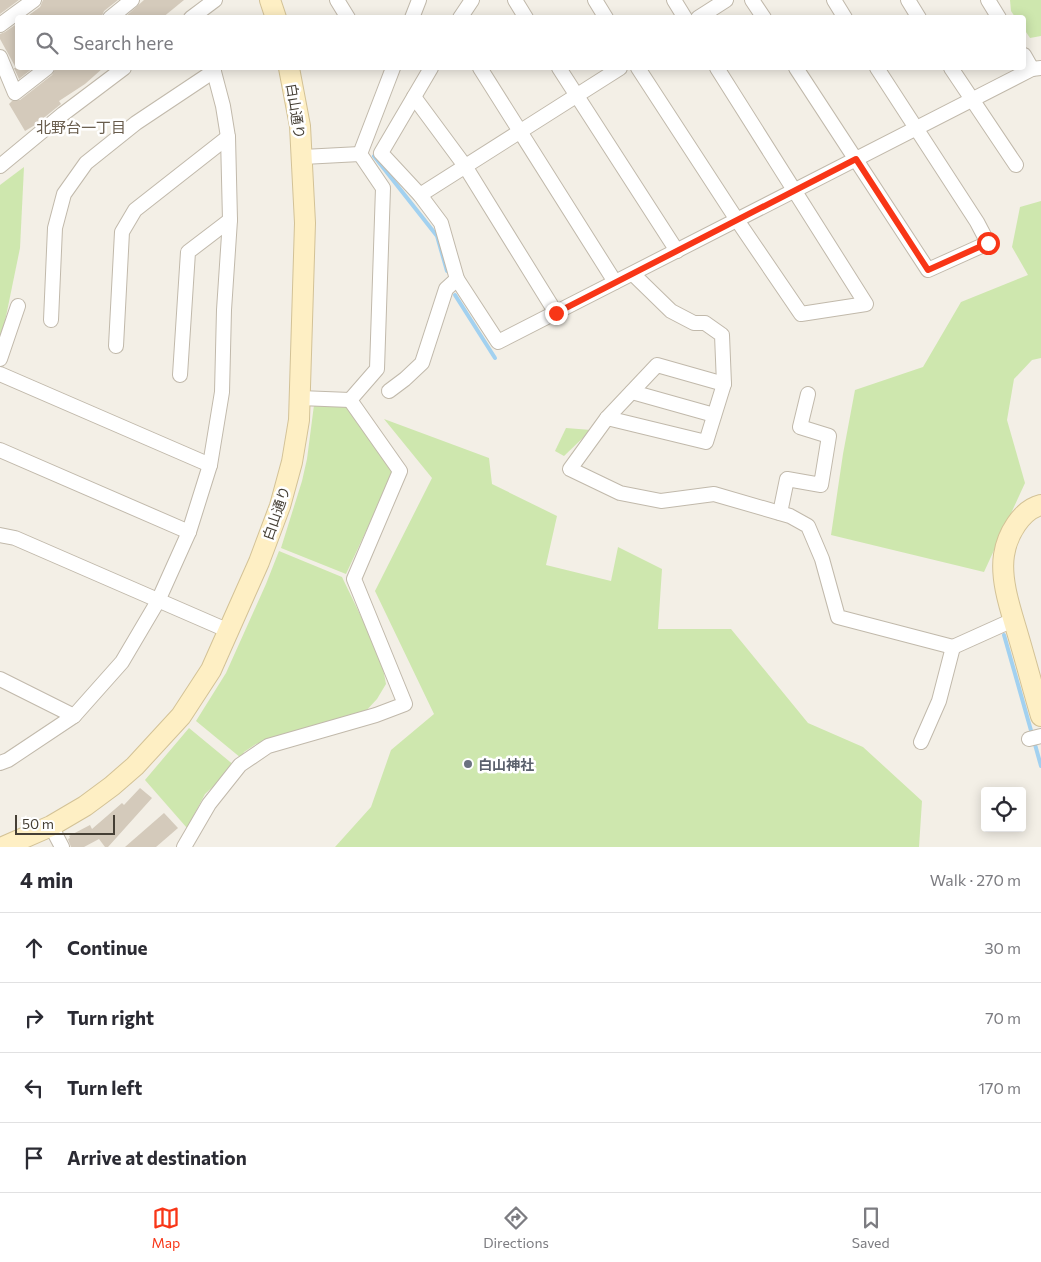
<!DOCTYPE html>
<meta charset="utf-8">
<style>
:root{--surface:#fff;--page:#f7f7f7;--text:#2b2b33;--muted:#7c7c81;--line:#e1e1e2;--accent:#f83617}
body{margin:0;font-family:Commissioner,"Noto Sans JP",sans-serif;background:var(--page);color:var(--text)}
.controls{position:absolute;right:15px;bottom:15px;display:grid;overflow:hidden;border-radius:5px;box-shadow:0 2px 12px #0003}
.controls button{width:45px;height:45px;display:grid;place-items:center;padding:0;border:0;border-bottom:1px solid var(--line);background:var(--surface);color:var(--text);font:25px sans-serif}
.scale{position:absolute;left:15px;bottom:12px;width:100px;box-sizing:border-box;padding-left:5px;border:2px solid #453f35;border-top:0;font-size:14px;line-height:18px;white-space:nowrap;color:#453f35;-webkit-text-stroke:4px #fff;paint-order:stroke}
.stop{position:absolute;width:15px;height:15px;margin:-11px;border:4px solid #f83617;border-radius:50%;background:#fff}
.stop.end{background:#f83617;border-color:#fff;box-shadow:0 1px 5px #0008}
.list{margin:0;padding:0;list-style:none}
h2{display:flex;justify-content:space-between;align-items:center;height:65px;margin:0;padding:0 20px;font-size:21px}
h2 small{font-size:16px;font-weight:400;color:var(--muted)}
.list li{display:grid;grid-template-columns:32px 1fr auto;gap:15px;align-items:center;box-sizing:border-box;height:70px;padding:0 20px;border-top:1px solid var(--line)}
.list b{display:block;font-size:19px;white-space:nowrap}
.list em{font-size:16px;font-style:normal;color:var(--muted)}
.icon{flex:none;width:28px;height:28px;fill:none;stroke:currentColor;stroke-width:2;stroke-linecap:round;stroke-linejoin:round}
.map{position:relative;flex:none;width:1041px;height:847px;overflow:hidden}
.search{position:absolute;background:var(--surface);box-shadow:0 2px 12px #0003;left:15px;right:15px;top:15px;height:55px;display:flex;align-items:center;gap:12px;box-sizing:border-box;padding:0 18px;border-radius:5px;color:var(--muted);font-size:19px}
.sheet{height:345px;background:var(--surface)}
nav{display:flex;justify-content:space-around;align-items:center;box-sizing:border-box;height:70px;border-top:1px solid var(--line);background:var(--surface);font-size:14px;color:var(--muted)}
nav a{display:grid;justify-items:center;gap:2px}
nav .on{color:var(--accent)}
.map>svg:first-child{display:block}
.green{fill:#cee7ae}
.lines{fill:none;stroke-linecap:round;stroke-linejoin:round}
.stream{stroke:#a2d1f0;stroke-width:4}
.building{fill:#d4cabb}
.street-casing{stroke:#c1b9ab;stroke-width:16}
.secondary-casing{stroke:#d3c296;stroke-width:22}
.street{stroke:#fff;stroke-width:14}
.secondary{stroke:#feefc4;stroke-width:20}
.route{stroke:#f83617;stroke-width:6}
.worship-dot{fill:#6b7280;stroke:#fff;stroke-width:2}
.labels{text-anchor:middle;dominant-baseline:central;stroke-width:5;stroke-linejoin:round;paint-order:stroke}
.street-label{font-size:14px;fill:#453f35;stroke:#fff}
.worship-label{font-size:14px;font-weight:bold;fill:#5b616d;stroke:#fff;text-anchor:start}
.neighbourhood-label{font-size:15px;fill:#685c4c;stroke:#fff}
</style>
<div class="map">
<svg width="1041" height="847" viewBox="0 0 1041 847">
<rect width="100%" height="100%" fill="#f3efe6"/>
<!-- green -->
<g class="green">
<path d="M1010 0H1041V36L1030 38 1024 29V18L1015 17 1011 11Z"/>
<path d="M24 167 20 248 3 331 0 339V185Z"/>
<path d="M1041 201V358L1032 360 1014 379 1007 420 1025 483 984 572 831 535 843 454 855 390 923 367 961 302 1028 275 1012 247 1020 207Z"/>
<path d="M346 404 394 471 346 574 281 548 302 481 307 459 314 405Z"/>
<path d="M384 419 489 458 492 484 557 516 546 565 611 581 618 547 662 569 658 629H731L808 723 863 747 922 801 919 847H335L371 807 391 750 434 714 375 591 432 478Z"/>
<path d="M566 428 591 430 564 456 555 451Z"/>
<path d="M279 551 342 577 381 658 386 684 377 699 364 713 256 744 244 752 241 758 196 721 226 673 266 584Z"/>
<path d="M189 728 235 766 205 794 187 828 145 780Z"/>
</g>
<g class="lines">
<!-- stream -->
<g class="stream">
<path d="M374 156 437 236 447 271"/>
<path d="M455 295 495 358"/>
<path d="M1004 635 1032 734"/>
<path d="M1034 741 1041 766"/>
</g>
</g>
<!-- building -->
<g class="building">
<path d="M0 0H19L0 14Z"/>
<path d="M43 0H118L104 11 101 18H25L40 7Z"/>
<path d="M144 0H184L162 18H124Z"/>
<path d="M18 23V68H33L19 79 14 68H16L0 39V34L5 32Z"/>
<path d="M56 68H103L85 84 59 101 61 104 35 125 25 131 9 104 12 101 20 100 52 75Z"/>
<path d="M140 788 152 798 108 847H105L99 839 84 847H71L68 839 70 838 69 836 90 825 92 829 122 803 124 805Z"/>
<path d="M164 813 178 828 156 847H125Z"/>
</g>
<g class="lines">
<defs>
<g id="street">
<path d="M337 0 348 18"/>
<path d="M515 0 526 18"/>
<path d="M595 0 606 18"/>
<path d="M674 0 685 18"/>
<path d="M752 0 764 18"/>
<path d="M834 0 845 18"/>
<path d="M908 0 919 18"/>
<path d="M988 0 999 18"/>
<path d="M110 18 132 0"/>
<path d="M191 18 215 0"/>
<path d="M412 18 419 0"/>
<path d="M460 18 472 0"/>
<path d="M698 18 726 0"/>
<path d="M0 25 34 0"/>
<path d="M1024 55 1032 69"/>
<path d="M0 57 15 93 47 68"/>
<path d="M431 68 381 153 420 195 441 223 457 279 498 342 1032 69 1041 68"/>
<path d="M480 68 615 282"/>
<path d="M559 68 677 251"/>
<path d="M638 68 737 220 801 314 866 304 717 68"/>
<path d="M796 68 928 270 988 243 977 222 877 68"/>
<path d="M951 68 1016 165"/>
<path d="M414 97 465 166 556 313"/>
<path d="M303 157 360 154"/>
<path d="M0 166 63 114 124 68"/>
<path d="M420 195 620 68"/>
<path d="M51 320 55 228 64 194 86 163 136 123 214 71"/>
<path d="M116 346 122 232 135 210 228 137"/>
<path d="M0 359 18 306"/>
<path d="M0 374 210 465"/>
<path d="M180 375 188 252 230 220"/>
<path d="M724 384 657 365 607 418 570 469 620 493 661 501 714 494 790 516 808 526 822 559 838 617 953 647 939 701 921 742"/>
<path d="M389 391 405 379 422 363 446 289 457 279"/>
<path d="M632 392 714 415"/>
<path d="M300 398 350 400"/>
<path d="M350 400 377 369 383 188 360 154 393 68"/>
<path d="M607 418 706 442 724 384 722 335 705 323H694L671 311 633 274"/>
<path d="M0 450 189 532"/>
<path d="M780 513 787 479 821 485 829 436 800 427 808 394"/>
<path d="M0 535 15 538 229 631"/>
<path d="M953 647 1013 620"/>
<path d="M0 679 74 716"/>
<path d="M1029 739 1041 736"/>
<path d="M0 763 8 760 74 716 122 662 158 601 189 532 210 465 222 392 224 310 230 220 228 137 223 106 213 68"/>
<path d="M51 826 62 847"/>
<path d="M184 847 209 804 240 765 268 746 376 715 405 704 354 579 400 471 350 400"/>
</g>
<g id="secondary">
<path d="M270 0 276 18"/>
<path d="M1041 505C1021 510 1007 535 1004 555 1000 580 1011 611 1018 635 1026 662 1033 689 1041 716"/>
<path d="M3 847 51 826 85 806 112 786 135 766 181 716 211 670 259 562 280 506 292 462 299 420 305 223 300 126 289 68"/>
</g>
</defs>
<!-- street casing -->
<use href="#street" class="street-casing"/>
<!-- secondary casing -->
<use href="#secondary" class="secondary-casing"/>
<!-- street -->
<use href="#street" class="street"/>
<!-- secondary -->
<use href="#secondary" class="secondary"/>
</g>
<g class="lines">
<!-- route -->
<path class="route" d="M556 313 856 159 928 270 988 243"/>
</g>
<!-- markers -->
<circle class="worship-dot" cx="468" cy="764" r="5"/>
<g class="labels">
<!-- street labels -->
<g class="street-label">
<text transform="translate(296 111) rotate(81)">白山通り</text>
<text transform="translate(276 513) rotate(-71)">白山通り</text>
</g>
<!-- worship labels -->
<g class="worship-label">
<text x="478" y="764">白山神社</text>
</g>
<!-- neighbourhood labels -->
<g class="neighbourhood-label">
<text x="81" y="127">北野台一丁目</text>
</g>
</g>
</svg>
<div class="controls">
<button><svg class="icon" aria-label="locate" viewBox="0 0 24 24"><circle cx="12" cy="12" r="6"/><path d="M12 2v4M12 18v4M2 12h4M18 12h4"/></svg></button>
</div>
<div class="scale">50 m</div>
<div class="stop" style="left:988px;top:243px"></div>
<div class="stop end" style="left:556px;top:313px"></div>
<div class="search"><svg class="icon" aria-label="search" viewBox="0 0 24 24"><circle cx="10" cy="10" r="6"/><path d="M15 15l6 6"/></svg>Search here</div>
</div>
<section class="sheet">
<h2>4 min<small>Walk · 270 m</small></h2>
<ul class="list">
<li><svg class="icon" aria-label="ahead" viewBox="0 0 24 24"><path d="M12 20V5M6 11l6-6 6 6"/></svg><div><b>Continue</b></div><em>30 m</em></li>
<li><svg class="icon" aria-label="right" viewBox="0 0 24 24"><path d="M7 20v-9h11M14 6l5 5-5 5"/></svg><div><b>Turn right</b></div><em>70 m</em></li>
<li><svg class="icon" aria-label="left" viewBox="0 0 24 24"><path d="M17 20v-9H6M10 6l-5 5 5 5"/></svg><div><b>Turn left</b></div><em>170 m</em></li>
<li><svg class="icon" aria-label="arrive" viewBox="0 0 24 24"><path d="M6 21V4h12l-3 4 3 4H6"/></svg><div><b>Arrive at destination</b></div></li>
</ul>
</section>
<nav>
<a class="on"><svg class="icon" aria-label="map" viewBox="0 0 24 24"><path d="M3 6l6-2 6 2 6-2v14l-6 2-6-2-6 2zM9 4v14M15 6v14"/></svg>Map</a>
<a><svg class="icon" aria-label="directions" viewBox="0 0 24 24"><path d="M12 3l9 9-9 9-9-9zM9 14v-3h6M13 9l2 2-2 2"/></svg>Directions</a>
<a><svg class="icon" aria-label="saved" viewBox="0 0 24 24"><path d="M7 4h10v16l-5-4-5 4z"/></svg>Saved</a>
</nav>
